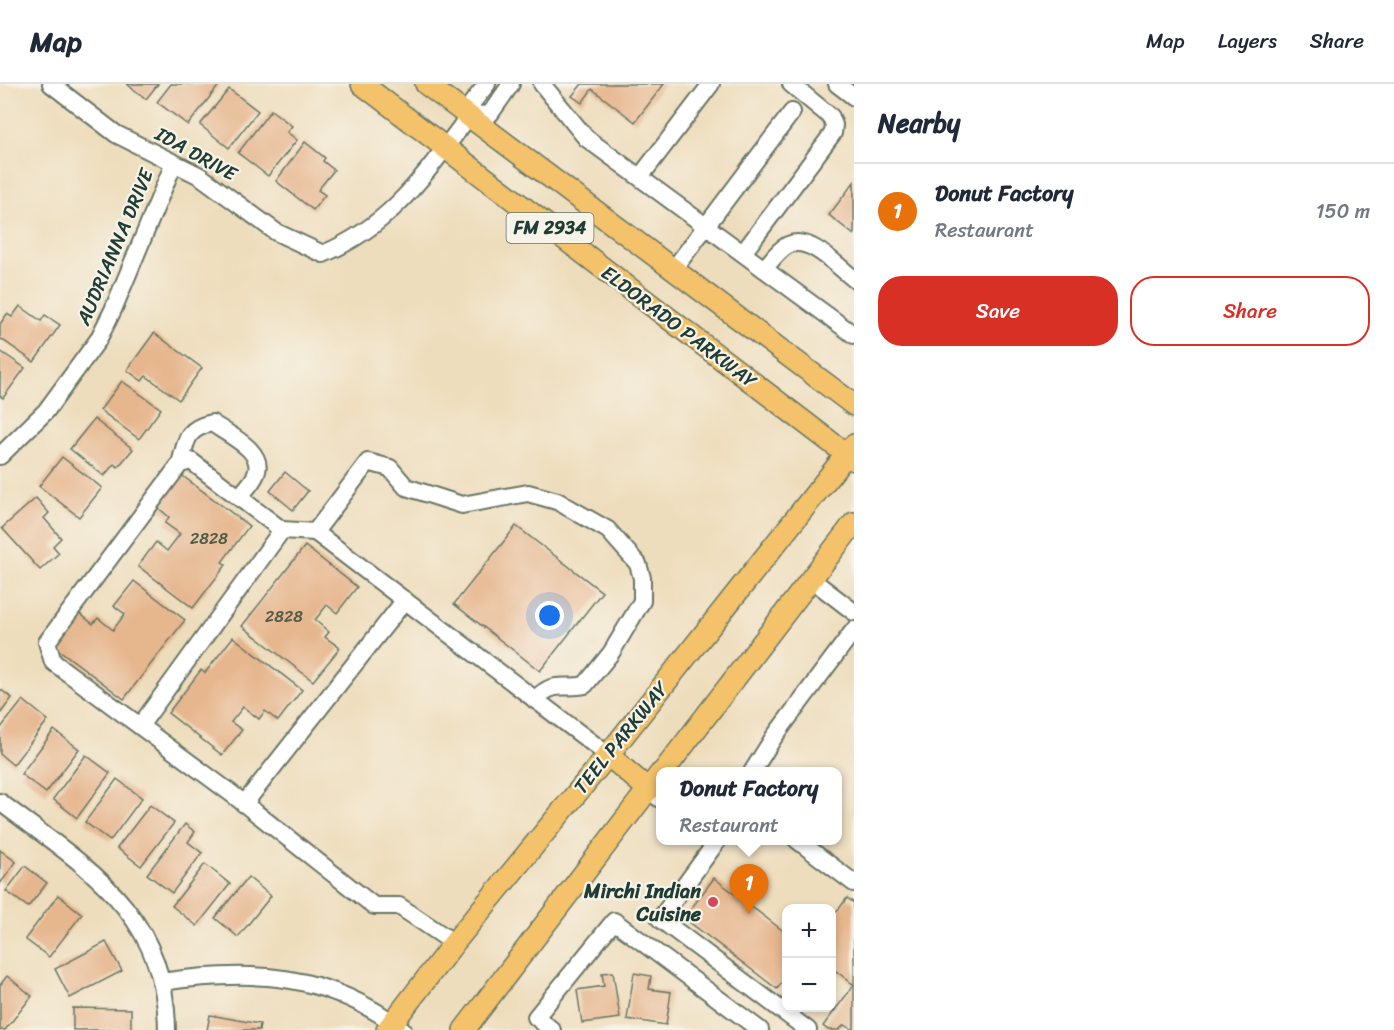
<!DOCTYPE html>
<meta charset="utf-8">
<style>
:root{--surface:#fff;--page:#f6f6f7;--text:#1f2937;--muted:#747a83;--line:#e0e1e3;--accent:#d93025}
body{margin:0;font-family:Sriracha,sans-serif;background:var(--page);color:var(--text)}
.controls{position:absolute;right:18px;bottom:18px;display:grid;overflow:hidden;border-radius:12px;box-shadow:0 3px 9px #0003}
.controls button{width:54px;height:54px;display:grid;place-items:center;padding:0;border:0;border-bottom:2px solid var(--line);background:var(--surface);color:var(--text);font:30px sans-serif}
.you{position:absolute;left:550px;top:532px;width:21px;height:21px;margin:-15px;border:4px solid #fff;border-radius:50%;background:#1a73e8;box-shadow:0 0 0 9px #1a73e833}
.badge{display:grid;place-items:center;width:39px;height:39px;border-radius:50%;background:var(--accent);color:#fff;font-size:20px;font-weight:700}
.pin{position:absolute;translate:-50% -50px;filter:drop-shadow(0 2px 3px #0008)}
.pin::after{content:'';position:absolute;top:32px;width:21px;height:18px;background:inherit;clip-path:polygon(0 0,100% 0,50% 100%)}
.popup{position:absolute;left:656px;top:683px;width:186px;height:78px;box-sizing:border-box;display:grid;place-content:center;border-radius:12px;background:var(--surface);filter:drop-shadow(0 2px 4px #0005);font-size:20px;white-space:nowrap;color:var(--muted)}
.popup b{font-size:22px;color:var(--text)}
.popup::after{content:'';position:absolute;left:50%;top:100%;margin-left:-12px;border:12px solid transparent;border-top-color:var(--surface)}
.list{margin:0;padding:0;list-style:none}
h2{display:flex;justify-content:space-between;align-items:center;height:78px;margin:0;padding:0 24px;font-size:26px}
h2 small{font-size:20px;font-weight:400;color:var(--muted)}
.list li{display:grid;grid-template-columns:39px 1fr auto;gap:18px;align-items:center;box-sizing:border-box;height:96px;padding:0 24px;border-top:2px solid var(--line)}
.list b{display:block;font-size:22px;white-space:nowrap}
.list p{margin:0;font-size:20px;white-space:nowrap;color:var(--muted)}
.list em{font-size:20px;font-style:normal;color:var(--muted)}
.actions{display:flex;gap:12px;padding:18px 24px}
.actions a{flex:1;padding:14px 0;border:2px solid var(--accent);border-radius:24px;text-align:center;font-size:21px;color:var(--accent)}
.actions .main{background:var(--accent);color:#fff}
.map{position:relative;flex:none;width:854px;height:946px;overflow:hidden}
header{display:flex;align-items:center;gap:36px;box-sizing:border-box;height:84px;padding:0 30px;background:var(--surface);border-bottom:2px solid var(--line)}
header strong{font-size:28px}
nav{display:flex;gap:33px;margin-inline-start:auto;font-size:21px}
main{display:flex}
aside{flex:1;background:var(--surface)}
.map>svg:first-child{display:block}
.building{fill:#e6b68d}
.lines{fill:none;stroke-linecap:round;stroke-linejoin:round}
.minor-casing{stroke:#677564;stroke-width:20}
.major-casing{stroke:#677564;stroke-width:24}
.minor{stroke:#fff;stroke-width:16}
.major{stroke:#f3c26a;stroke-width:21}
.poi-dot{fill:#d1495b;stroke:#f7f3e8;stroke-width:2}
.labels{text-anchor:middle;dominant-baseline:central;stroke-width:4.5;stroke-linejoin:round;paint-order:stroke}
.number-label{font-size:16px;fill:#515b4a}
.shield{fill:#f7f3e8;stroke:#60746a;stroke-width:1.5}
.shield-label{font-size:18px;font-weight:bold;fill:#1f3d34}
.street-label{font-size:20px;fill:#1f3d34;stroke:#f7f3e8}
.poi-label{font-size:20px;font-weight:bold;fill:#1f3d34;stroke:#f7f3e8;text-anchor:end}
</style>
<header>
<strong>Map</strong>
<nav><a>Map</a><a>Layers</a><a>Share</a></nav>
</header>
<main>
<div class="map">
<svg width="854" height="946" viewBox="0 0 854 946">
<rect width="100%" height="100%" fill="#f7f3e8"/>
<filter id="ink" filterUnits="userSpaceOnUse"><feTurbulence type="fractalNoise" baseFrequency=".0167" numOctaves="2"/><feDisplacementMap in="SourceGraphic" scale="12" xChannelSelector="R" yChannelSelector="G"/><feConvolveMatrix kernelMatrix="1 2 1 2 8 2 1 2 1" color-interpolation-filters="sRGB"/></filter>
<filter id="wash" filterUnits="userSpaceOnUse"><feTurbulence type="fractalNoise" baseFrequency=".008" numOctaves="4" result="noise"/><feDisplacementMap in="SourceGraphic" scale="24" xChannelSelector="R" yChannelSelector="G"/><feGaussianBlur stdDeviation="1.35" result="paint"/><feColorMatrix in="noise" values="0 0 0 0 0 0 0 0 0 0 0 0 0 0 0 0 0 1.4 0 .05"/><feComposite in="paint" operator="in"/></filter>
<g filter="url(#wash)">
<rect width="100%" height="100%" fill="#eeddbc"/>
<g id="blocks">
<!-- building -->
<g class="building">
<path d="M127 0H158L146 15Z"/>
<path d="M171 0H220L188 41 157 18Z"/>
<path d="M582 0H664L635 38 592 5 582 19 572 12Z"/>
<path d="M229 5 258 27 229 64 200 41Z"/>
<path d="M271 26 292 42 287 48 297 56 268 92 238 69Z"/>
<path d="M305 58 325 74 323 77 334 86 318 106 325 111 313 126 276 97Z"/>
<path d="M854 98V151L829 131Z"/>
<path d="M20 222 41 237 45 231 60 241 34 278 0 254V240L7 230 12 233Z"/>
<path d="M154 249 202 284 179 316 146 292 142 297 127 286Z"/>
<path d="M0 267 25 284 3 314 0 312Z"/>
<path d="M122 297 161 325 139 355 100 326Z"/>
<path d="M94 335 133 365 118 383 114 380 104 392 70 365Z"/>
<path d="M62 373 102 404 79 433 39 402Z"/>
<path d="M285 388 308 407 293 426 270 407Z"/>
<path d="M180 390 249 442 222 478 226 481 193 524 138 482 156 458 167 467 180 450 165 439 169 433 156 422Z"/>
<path d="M36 414 49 429 44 434 61 454 53 462 59 469 40 486 2 444Z"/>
<path d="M516 442 602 508 540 587 454 520Z"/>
<path d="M305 462 357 503 337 529 327 521 315 536 329 548 325 553 340 564 313 597 242 542Z"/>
<path d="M134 497 185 536 124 615 54 562 79 529 93 540 98 534 113 546 125 530 114 522Z"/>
<path d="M233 553 302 606 278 637 265 627 259 635 243 623 231 638 242 646 222 671 168 629 201 586 205 589Z"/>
<path d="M0 605 12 614 0 630Z"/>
<path d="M23 616 48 636 13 681 0 670V645Z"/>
<path d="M54 646 79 665 46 709 21 690Z"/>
<path d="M86 671 110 689 77 734 53 715Z"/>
<path d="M117 695 142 714 110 757 85 738Z"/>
<path d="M150 721 174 739 141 782 117 764Z"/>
<path d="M185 740 195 748 188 758 202 769 172 809 147 790Z"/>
<path d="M0 766 16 778 0 800Z"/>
<path d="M205 780 230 800 197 842 172 822Z"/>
<path d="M25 782 47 799 28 823 6 807Z"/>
<path d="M248 793 271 812 238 853 215 834Z"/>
<path d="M714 794 786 849V893L777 905 684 834Z"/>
<path d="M58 811 82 830 49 873 25 855Z"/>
<path d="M847 814 854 819V946L844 941 839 946H828L823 942 854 901 832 884V834Z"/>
<path d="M106 858 122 887 70 914 55 885Z"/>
<path d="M613 888 620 934 582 939 577 906 604 902 602 889Z"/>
<path d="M634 889 651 892 649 905 671 908 666 941 627 935Z"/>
<path d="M7 892 32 912 5 946H0V901Z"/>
<path d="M73 924 131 925V946H73Z"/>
<path d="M210 931 260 940 259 946H207Z"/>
</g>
</g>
</g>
<g filter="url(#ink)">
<use href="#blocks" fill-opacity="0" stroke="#677564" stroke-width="1.5"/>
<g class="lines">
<defs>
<g id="minor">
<path d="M51 0 116 50 200 92 276 148 323 170C392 141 425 90 469 32L472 19 487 0"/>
<path d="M542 0 586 54 764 185C771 177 778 166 788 161 810 151 838 183 854 195"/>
<path d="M837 0 854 13"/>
<path d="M469 32 490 30 511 0"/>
<path d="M640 93 711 0"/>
<path d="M743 169 833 49 834 41 831 33 791 0"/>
<path d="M764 185 854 251"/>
<path d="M673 186 792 28"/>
<path d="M0 372 46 327 98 256 113 226 174 79"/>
<path d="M180 380 191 377 282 446 315 448 608 671"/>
<path d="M239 413C245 406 253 398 256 390 266 367 227 350 212 339 185 345 187 356 180 380L47 558 53 578 232 710 374 822H399L454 859"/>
<path d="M315 448 368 378 390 384 406 403 462 421 528 409 557 417 608 446 638 480 642 494V517L611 569 585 601C563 606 554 595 535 616"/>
<path d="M811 495 854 528"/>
<path d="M140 642 282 446"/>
<path d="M752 688 774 653 854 546"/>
<path d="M649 706 660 715"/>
<path d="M0 718C84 782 166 827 167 946"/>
<path d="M244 720 405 516"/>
<path d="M718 756 660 835 808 946"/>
<path d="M797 756 854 799"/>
<path d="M161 898C252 885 326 888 403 946"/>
<path d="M552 946 536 933 614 837 760 946"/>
</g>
<g id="major">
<path d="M362 0 854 376"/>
<path d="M426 0 854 321"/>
<path d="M608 671 649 706"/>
<path d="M663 688 854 439"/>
<path d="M387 946 454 859 608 671 854 361"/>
<path d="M464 946 660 690"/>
</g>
</defs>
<!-- minor casing -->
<use href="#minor" class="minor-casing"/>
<!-- major casing -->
<use href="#major" class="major-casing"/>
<!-- minor -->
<use href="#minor" class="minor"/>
<!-- major -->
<use href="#major" class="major"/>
</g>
</g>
<!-- markers -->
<circle class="poi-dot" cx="713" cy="818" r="6"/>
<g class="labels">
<!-- number labels -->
<g class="number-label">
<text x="209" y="454">2828</text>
<text x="284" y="532">2828</text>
</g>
<!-- shield labels -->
<rect class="shield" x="506.5" y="129" width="87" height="30" rx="4.5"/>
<g class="shield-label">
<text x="550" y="144">FM 2934</text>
</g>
<!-- street labels -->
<g class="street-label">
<text transform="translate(196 70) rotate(29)">IDA DRIVE</text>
<text transform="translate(115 163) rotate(-67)">AUDRIANNA DRIVE</text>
<text transform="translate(679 243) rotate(37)">ELDORADO PARKWAY</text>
<text transform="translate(621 654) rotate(-51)">TEEL PARKWAY</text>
</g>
<!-- poi labels -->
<g class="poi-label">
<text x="701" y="807">Mirchi Indian<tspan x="701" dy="23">Cuisine</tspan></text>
</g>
</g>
</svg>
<div class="controls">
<button>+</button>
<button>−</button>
</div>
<div class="you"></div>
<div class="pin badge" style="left:749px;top:830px;background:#e8710a">1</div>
<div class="popup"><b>Donut Factory</b>Restaurant</div>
</div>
<aside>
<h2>Nearby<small></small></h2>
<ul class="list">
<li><span class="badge" style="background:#e8710a">1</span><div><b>Donut Factory</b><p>Restaurant</p></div><em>150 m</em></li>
</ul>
<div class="actions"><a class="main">Save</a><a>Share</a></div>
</aside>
</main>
